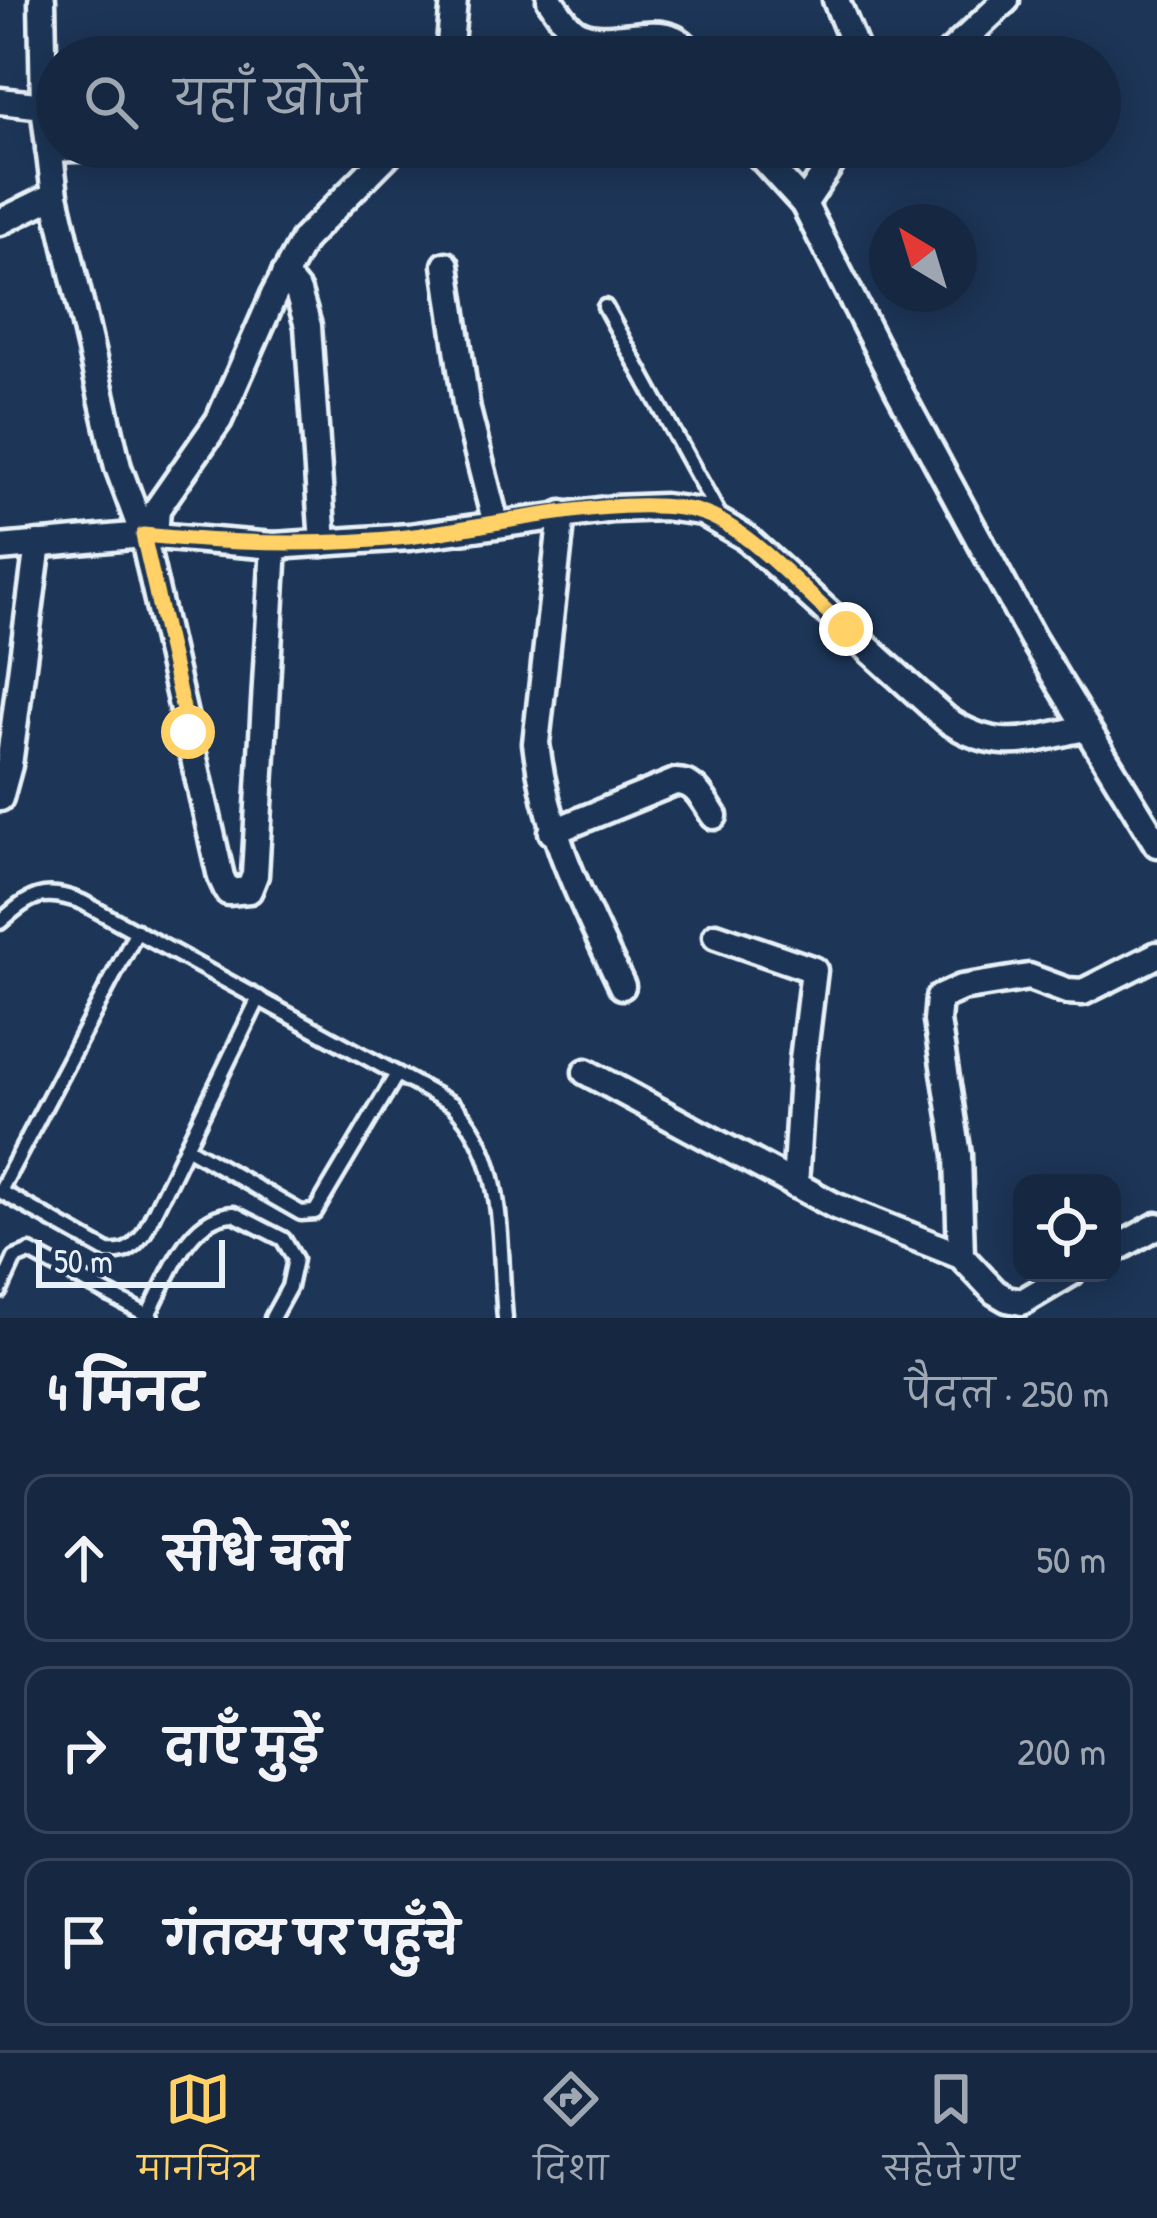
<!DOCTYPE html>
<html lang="hi">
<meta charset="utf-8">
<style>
:root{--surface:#162841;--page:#23344c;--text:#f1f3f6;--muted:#9ea6b1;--line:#35445a;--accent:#ffd166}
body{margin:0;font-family:"Patrick Hand","Playpen Sans Deva",sans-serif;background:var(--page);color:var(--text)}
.controls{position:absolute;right:36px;bottom:36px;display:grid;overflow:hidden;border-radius:24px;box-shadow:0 6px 30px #0003}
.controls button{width:108px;height:108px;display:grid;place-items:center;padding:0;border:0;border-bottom:3px solid var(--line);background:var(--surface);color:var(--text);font:60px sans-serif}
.compass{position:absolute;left:869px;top:204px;width:108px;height:108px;border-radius:50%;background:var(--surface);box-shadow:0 6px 30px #0003;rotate:322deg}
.scale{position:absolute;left:36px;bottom:30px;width:189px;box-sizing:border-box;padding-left:12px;border:6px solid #e8f1f8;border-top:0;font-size:33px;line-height:42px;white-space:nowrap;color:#e8f1f8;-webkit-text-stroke:9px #1d3557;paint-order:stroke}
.stop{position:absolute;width:36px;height:36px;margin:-27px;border:9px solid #ffd166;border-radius:50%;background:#fff}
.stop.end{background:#ffd166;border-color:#fff;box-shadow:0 3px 12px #0008}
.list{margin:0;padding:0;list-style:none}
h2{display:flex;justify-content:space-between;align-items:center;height:156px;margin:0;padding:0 48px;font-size:51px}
h2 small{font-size:39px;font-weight:400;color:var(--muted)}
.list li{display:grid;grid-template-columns:78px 1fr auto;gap:36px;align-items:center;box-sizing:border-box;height:168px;margin:0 24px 24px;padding:0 24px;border:3px solid var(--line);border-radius:24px}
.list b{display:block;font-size:45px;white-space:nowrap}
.list em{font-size:39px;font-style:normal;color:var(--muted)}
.icon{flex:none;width:66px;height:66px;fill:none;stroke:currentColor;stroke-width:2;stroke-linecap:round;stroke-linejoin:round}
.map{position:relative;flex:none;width:1157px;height:1318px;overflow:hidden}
.search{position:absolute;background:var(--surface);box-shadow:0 6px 30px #0003;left:36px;right:36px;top:36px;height:132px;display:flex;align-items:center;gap:30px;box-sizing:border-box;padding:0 42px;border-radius:66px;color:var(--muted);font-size:45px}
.sheet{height:732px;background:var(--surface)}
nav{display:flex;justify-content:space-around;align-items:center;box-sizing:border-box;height:168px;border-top:3px solid var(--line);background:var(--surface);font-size:33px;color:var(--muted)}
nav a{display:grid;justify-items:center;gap:6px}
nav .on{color:var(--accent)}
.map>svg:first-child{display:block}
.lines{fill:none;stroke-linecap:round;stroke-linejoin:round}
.service-casing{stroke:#e8f1f8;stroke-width:21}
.minor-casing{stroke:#e8f1f8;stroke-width:33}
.service{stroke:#1d3557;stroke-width:12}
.minor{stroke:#1d3557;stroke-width:24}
.route{stroke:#ffd166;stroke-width:15}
</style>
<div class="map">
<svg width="1157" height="1318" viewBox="0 0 1157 1318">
<rect width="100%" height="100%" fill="#1d3557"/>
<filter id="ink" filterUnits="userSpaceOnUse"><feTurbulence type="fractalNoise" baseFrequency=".00833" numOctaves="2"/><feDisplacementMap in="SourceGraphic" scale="24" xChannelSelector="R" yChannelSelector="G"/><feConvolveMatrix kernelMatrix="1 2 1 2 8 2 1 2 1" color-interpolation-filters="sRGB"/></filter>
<g filter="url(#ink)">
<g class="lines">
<defs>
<g id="service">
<path d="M605 307 719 515"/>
<path d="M0 922C31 895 43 887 82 902L452 1104C508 1156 498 1247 505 1318"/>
<path d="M186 1147 301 1213 315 1212 397 1074"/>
<path d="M0 1191 108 1252C127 1254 133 1247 144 1233L259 998"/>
<path d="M0 1191 137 931"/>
<path d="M0 1291 15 1258 30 1252 151 1317"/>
<path d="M148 1315C168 1279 187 1215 234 1214L283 1239 295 1259 289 1287 272 1318"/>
</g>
<g id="minor">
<path d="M42 0 44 106 55 195 118 467 143 535 221 877 228 892 249 890 255 875 274 546 409 537 613 509 664 507 702 512 745 537 947 720C998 754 1029 740 1084 728"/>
<path d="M550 0C558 11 564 23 575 31 610 54 670 11 692 57"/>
<path d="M836 0 859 57"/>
<path d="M444 57 450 44 454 0"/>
<path d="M946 57 1006 0"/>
<path d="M0 101 44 106"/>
<path d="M752 147 804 204 899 391 1032 638 1157 844"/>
<path d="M49 149 100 147"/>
<path d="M804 204 842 147"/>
<path d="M0 222 55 195"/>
<path d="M446 265 467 410 496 524"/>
<path d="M284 275 298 292 308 326 323 543"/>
<path d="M562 514 536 743C547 836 583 902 622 986"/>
<path d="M155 536 157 509 219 420 274 295 304 239 395 147"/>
<path d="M0 548 143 535 274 546"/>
<path d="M0 798 9 765 38 544"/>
<path d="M552 832 675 782C696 781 703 800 714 816"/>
<path d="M716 936 814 970 803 1060 795 1185"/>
<path d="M586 1072 835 1206 961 1256 995 1292 1007 1299 1022 1302 1071 1273"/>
<path d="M1112 1251 1157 1226"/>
<path d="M961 1256 958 1155 937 1021 939 998 961 988 1029 977 1067 991 1083 992 1157 955"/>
</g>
</defs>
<!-- service casing -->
<use href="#service" class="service-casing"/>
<!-- minor casing -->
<use href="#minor" class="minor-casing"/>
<!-- service -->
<use href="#service" class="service"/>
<!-- minor -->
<use href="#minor" class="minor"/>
</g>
</g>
<g class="lines" filter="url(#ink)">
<!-- route -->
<path class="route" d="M188 732 143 535C232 544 318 547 407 537 483 528 636 489 705 514 750 530 809 596 846 629"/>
</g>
</svg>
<div class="controls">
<button><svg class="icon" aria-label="locate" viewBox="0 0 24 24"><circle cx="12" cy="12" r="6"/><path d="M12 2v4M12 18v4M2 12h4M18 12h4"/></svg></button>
</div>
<svg class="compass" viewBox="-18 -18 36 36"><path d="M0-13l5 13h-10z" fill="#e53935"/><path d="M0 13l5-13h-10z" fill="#9ea6b1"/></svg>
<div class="scale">50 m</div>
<div class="stop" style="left:188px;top:732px"></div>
<div class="stop end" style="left:846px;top:629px"></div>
<div class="search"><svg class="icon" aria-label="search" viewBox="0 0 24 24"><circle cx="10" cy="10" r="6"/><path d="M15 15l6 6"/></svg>यहाँ खोजें</div>
</div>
<section class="sheet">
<h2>4 मिनट<small>पैदल · 250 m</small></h2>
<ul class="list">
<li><svg class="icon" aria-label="ahead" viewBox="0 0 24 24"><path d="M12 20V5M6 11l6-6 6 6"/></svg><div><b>सीधे चलें</b></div><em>50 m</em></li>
<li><svg class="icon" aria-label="right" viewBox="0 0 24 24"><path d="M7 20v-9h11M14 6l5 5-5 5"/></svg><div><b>दाएँ मुड़ें</b></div><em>200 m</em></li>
<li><svg class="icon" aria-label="arrive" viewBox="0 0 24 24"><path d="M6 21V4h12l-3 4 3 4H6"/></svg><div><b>गंतव्य पर पहुँचे</b></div></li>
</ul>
</section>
<nav>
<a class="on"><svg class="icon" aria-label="map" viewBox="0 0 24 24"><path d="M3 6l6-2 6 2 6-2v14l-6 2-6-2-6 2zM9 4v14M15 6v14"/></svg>मानचित्र</a>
<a><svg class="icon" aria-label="directions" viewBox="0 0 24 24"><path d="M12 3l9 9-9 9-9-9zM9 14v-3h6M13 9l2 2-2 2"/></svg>दिशा</a>
<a><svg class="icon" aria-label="saved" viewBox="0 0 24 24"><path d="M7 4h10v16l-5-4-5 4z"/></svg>सहेजे गए</a>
</nav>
